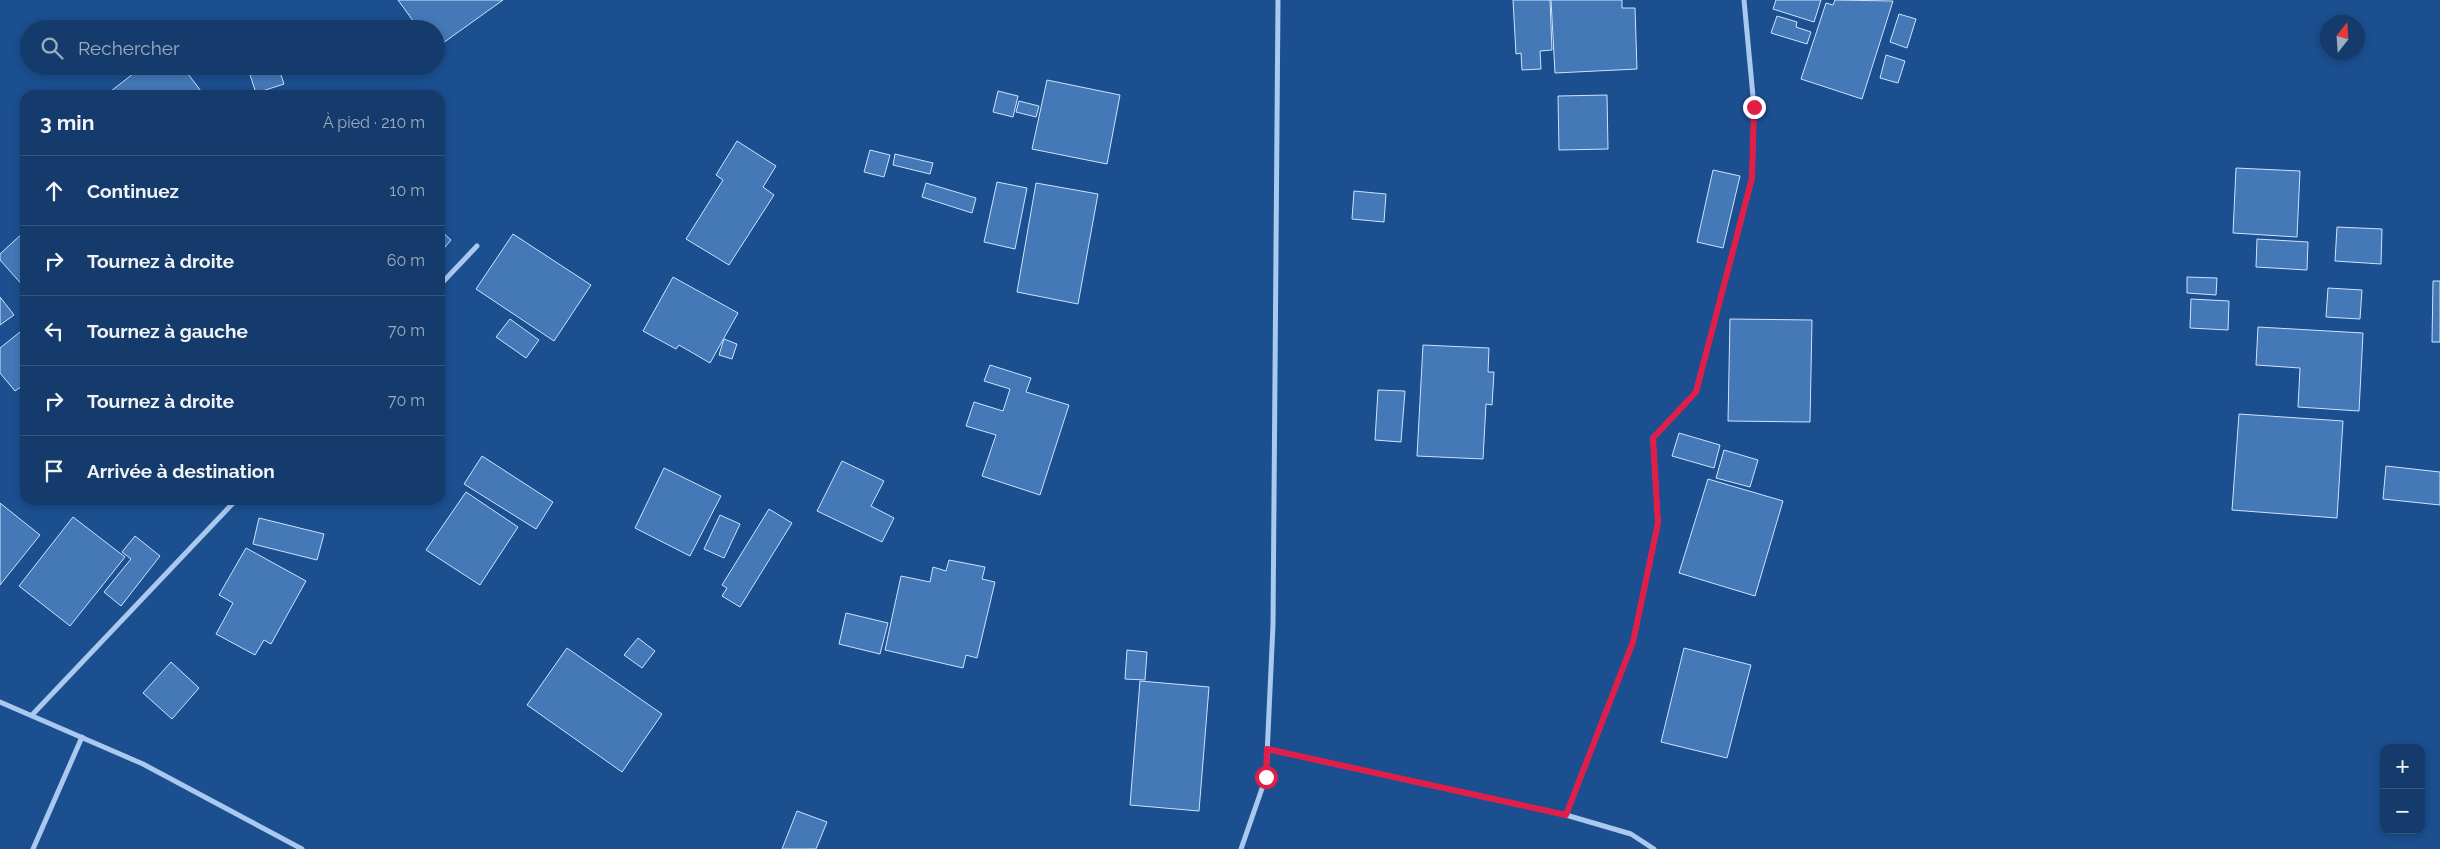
<!DOCTYPE html>
<html lang="fr">
<meta charset="utf-8">
<style>
:root{--surface:#143b6b;--page:#214673;--text:#f1f3f6;--muted:#9dadc1;--line:#33557e}
body{margin:0;font-family:Raleway,sans-serif;background:var(--page);color:var(--text)}
.controls{position:absolute;right:15px;bottom:15px;display:grid;overflow:hidden;border-radius:10px;box-shadow:0 2px 8px #0003}
.controls button{width:45px;height:45px;display:grid;place-items:center;padding:0;border:0;border-bottom:1px solid var(--line);background:var(--surface);color:var(--text);font:25px sans-serif}
.compass{position:absolute;left:2320px;top:15px;width:45px;height:45px;border-radius:50%;background:var(--surface);box-shadow:0 2px 8px #0003;rotate:17deg}
.stop{position:absolute;width:15px;height:15px;margin:-11px;border:4px solid #e11d48;border-radius:50%;background:#fff}
.stop.end{background:#e11d48;border-color:#fff;box-shadow:0 1px 5px #0008}
.list{margin:0;padding:0;list-style:none}
h2{display:flex;justify-content:space-between;align-items:center;height:65px;margin:0;padding:0 20px;font-size:21px}
h2 small{font-size:16px;font-weight:400;color:var(--muted)}
.list li{display:grid;grid-template-columns:32px 1fr auto;gap:15px;align-items:center;box-sizing:border-box;height:70px;padding:0 20px;border-top:1px solid var(--line)}
.list b{display:block;font-size:19px;white-space:nowrap}
.list em{font-size:16px;font-style:normal;color:var(--muted)}
.icon{flex:none;width:28px;height:28px;fill:none;stroke:currentColor;stroke-width:2;stroke-linecap:round;stroke-linejoin:round}
.map{position:relative;flex:none;width:2440px;height:849px;overflow:hidden}
.search{position:absolute;background:var(--surface);box-shadow:0 2px 8px #0003;left:20px;top:20px;width:425px;height:55px;display:flex;align-items:center;gap:12px;box-sizing:border-box;padding:0 18px;border-radius:28px;color:var(--muted);font-size:19px}
.panel{position:absolute;background:var(--surface);box-shadow:0 2px 8px #0003;left:20px;top:90px;width:425px;height:415px;border-radius:15px}
.map>svg:first-child{display:block}
.building{fill:#4478b7;stroke:#cfe3fa}
.lines{fill:none;stroke-linecap:round;stroke-linejoin:round}
.minor{stroke:#a9c9ee;stroke-width:5}
.route{stroke:#e11d48;stroke-width:6}
</style>
<div class="map">
<svg width="2440" height="849" viewBox="0 0 2440 849">
<rect width="100%" height="100%" fill="#1b4f8f"/>
<!-- building -->
<g class="building">
<path d="M398 0H503L436 48V29H419Z"/>
<path d="M1513 0H1550L1552 50 1540 51 1541 69 1522 70 1521 53 1516 54Z"/>
<path d="M1551 0H1622V8H1635L1637 69 1555 73Z"/>
<path d="M1776 0H1821L1814 22 1773 9Z"/>
<path d="M1835 0 1893 1 1862 99 1801 79 1826 3 1833 5Z"/>
<path d="M1899 14 1916 19 1907 48 1890 42Z"/>
<path d="M1777 16 1797 22 1796 27 1811 32 1807 44 1771 33Z"/>
<path d="M1886 55 1905 61 1898 83 1880 78Z"/>
<path d="M143 66H182L204 95H106Z"/>
<path d="M265 66H278L284 84 256 93 249 72Z"/>
<path d="M1047 80 1120 95 1107 164 1032 149Z"/>
<path d="M998 91 1018 96 1013 117 993 112Z"/>
<path d="M1607 95 1608 149 1559 150 1558 96Z"/>
<path d="M1019 101 1039 106 1036 117 1016 112Z"/>
<path d="M737 141 776 166 763 187 774 195 729 265 686 239 723 180 716 175Z"/>
<path d="M870 150 890 155 884 177 864 172Z"/>
<path d="M895 154 933 163 930 174 893 165Z"/>
<path d="M2236 168 2300 171 2297 237 2233 233Z"/>
<path d="M1713 170 1740 176 1723 248 1697 242Z"/>
<path d="M997 182 1027 188 1015 249 984 242Z"/>
<path d="M926 183 976 198 972 213 922 197Z"/>
<path d="M1036 183 1098 194 1078 304 1017 292Z"/>
<path d="M1354 191 1386 194 1384 222 1352 219Z"/>
<path d="M2337 227 2382 229 2381 264 2335 261Z"/>
<path d="M440 230 451 240 440 253Z"/>
<path d="M25 231V288L0 260V254Z"/>
<path d="M513 234 591 285 554 341 476 289Z"/>
<path d="M2257 239 2308 242 2307 270 2256 267Z"/>
<path d="M673 277 738 313 710 363 679 345 676 349 643 331Z"/>
<path d="M2187 277 2217 278 2216 295 2187 293Z"/>
<path d="M2433 281H2440V342H2432Z"/>
<path d="M2328 288 2362 290 2360 319 2326 317Z"/>
<path d="M0 297 14 315 0 325Z"/>
<path d="M2191 299 2229 301 2228 330 2190 328Z"/>
<path d="M510 319 539 340 526 358 496 337Z"/>
<path d="M1730 319 1812 320 1810 422 1728 421Z"/>
<path d="M2258 327 2363 333 2359 411 2298 407 2300 368 2256 365Z"/>
<path d="M25 328V384L15 391 0 373V348Z"/>
<path d="M724 339 737 344 732 359 719 355Z"/>
<path d="M1423 345 1489 348 1488 372H1494L1492 405 1486 404 1483 459 1417 456Z"/>
<path d="M990 365 1031 378 1026 392 1069 405 1040 495 982 476 996 435 966 426 974 402 1003 411 1010 389 984 381Z"/>
<path d="M1378 390 1405 391 1401 442 1375 440Z"/>
<path d="M2239 414 2343 421 2337 518 2232 510Z"/>
<path d="M1679 433 1720 445 1714 468 1672 456Z"/>
<path d="M1724 450 1758 460 1750 487 1716 478Z"/>
<path d="M482 456 553 502 536 529 464 484Z"/>
<path d="M842 461 884 481 871 506 894 518 882 542 817 511Z"/>
<path d="M2386 466 2440 472V505L2383 499Z"/>
<path d="M664 468 721 496 690 556 635 528Z"/>
<path d="M1708 479 1783 501 1755 596 1679 573Z"/>
<path d="M466 492 518 527 480 585 426 550Z"/>
<path d="M0 503 40 535 0 585Z"/>
<path d="M769 509 792 523 740 607 722 596 727 588 722 585Z"/>
<path d="M720 515 740 524 724 558 704 549Z"/>
<path d="M73 517 125 557 70 626 19 586Z"/>
<path d="M259 518 324 534 317 560 253 544Z"/>
<path d="M135 536 160 556 121 606 104 592 131 559 122 552Z"/>
<path d="M246 548 306 581 271 644 264 640 255 655 216 634 233 603 219 595Z"/>
<path d="M949 560 985 567 982 579 995 582 977 658 966 655 963 668 885 650 901 576 930 582 933 567 946 571Z"/>
<path d="M846 613 888 623 880 654 839 644Z"/>
<path d="M638 638 655 651 642 668 624 655Z"/>
<path d="M567 648 662 714 622 772 527 705Z"/>
<path d="M1684 648 1751 665 1727 758 1661 742Z"/>
<path d="M1127 650 1147 652 1145 680 1125 679Z"/>
<path d="M171 662 199 688 172 719 143 693Z"/>
<path d="M1140 681 1209 687 1199 811 1130 805Z"/>
<path d="M797 811 827 822 816 849H782Z"/>
</g>
<g class="lines">
<!-- minor -->
<g class="minor">
<path d="M440 285 477 246"/>
<path d="M0 702 143 764 302 849"/>
<path d="M32 715 236 500"/>
<path d="M1267 749 1566 815 1631 834 1654 849"/>
<path d="M1566 815 1633 642 1658 523 1653 438 1696 392 1752 178 1754 107 1744 0"/>
<path d="M33 849 82 737"/>
<path d="M1241 849 1266 777 1273 625 1278 0"/>
</g>
</g>
<g class="lines">
<!-- route -->
<path class="route" d="M1266 777 1267 749 1566 815 1633 642 1658 523 1653 438 1696 392 1752 178 1754 107"/>
</g>
</svg>
<div class="controls">
<button>+</button>
<button>−</button>
</div>
<svg class="compass" viewBox="-18 -18 36 36"><path d="M0-13l5 13h-10z" fill="#e53935"/><path d="M0 13l5-13h-10z" fill="#9dadc1"/></svg>
<div class="stop" style="left:1266px;top:777px"></div>
<div class="stop end" style="left:1754px;top:107px"></div>
<div class="search"><svg class="icon" aria-label="search" viewBox="0 0 24 24"><circle cx="10" cy="10" r="6"/><path d="M15 15l6 6"/></svg>Rechercher</div>
<section class="panel">
<h2>3 min<small>À pied · 210 m</small></h2>
<ul class="list">
<li><svg class="icon" aria-label="ahead" viewBox="0 0 24 24"><path d="M12 20V5M6 11l6-6 6 6"/></svg><div><b>Continuez</b></div><em>10 m</em></li>
<li><svg class="icon" aria-label="right" viewBox="0 0 24 24"><path d="M7 20v-9h11M14 6l5 5-5 5"/></svg><div><b>Tournez à droite</b></div><em>60 m</em></li>
<li><svg class="icon" aria-label="left" viewBox="0 0 24 24"><path d="M17 20v-9H6M10 6l-5 5 5 5"/></svg><div><b>Tournez à gauche</b></div><em>70 m</em></li>
<li><svg class="icon" aria-label="right" viewBox="0 0 24 24"><path d="M7 20v-9h11M14 6l5 5-5 5"/></svg><div><b>Tournez à droite</b></div><em>70 m</em></li>
<li><svg class="icon" aria-label="arrive" viewBox="0 0 24 24"><path d="M6 21V4h12l-3 4 3 4H6"/></svg><div><b>Arrivée à destination</b></div></li>
</ul>
</section>
</div>
